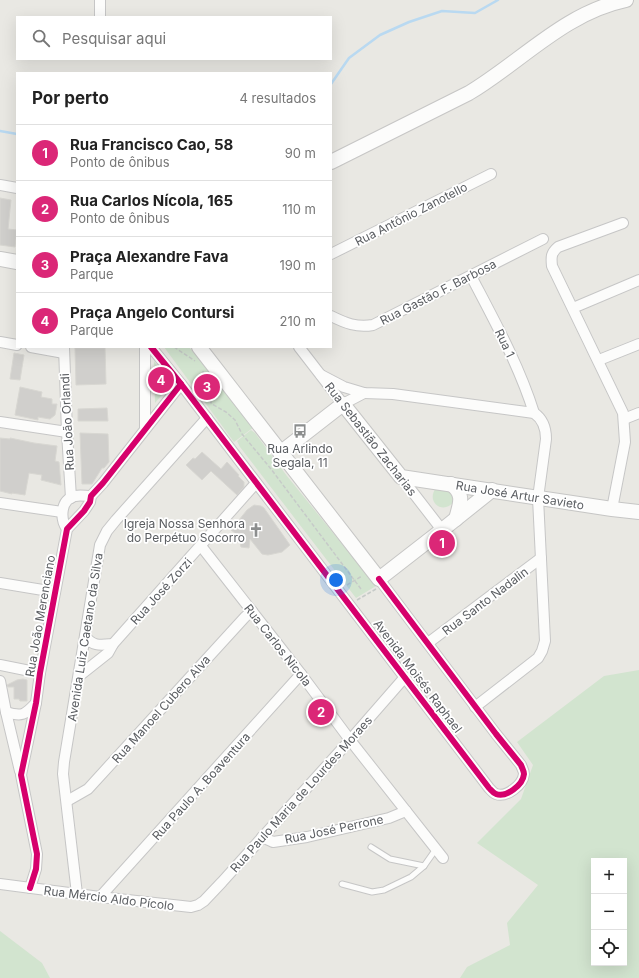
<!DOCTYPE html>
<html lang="pt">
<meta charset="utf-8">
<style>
:root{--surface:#fff;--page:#f6f6f6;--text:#222;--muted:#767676;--line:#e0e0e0;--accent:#db2777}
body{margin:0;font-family:Inter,sans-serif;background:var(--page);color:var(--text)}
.controls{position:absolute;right:12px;bottom:12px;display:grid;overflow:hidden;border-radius:0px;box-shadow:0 4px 16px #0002}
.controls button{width:36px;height:36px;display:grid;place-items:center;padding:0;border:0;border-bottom:1px solid var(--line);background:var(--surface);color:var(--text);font:20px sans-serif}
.you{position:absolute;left:336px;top:580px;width:14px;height:14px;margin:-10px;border:3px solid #fff;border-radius:50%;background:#1a73e8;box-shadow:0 0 0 6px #1a73e833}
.badge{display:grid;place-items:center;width:26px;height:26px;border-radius:50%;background:var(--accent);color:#fff;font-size:13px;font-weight:700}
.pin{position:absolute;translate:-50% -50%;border:2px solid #fff;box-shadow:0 1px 4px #0006}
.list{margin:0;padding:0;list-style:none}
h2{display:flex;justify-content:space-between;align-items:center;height:52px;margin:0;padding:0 16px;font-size:17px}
h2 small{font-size:13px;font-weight:400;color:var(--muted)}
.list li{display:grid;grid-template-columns:26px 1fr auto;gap:12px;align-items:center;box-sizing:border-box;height:56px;padding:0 16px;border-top:1px solid var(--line)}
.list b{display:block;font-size:15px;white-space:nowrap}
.list p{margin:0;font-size:13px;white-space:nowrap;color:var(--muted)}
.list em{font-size:13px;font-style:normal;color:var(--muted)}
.icon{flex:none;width:22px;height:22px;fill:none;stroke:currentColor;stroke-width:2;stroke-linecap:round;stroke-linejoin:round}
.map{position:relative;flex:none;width:639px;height:978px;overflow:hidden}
.search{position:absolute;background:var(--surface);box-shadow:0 4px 16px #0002;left:16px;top:16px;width:316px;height:44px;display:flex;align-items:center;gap:10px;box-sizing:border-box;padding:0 14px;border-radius:0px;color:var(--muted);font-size:15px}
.panel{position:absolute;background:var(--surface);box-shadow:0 4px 16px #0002;left:16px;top:72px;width:316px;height:276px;border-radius:0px}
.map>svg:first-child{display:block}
.green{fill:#d2e4cf;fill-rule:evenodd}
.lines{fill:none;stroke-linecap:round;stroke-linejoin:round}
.stream{stroke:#b9d9f1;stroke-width:2.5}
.building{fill:#d0cfcc;stroke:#d8d7d2}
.lane-casing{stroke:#c6c6c6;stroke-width:7}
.street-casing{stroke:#c6c6c6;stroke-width:12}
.secondary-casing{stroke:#c6c6c5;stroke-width:16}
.path{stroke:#c6cac8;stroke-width:1.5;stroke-dasharray:4 2;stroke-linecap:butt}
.lane{stroke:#fcfcfb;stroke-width:5}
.street{stroke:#fcfcfb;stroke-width:10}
.secondary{stroke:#fcfcfb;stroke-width:14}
.cycleway-casing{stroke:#fff;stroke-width:8}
.cycleway{stroke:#d6006c;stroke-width:6}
.labels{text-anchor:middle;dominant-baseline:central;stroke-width:3.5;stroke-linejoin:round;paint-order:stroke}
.street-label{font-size:12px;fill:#5a5d61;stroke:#fff}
.poi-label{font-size:12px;fill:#5a5d61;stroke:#fff}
</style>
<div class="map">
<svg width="639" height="978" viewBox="0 0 639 978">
<rect width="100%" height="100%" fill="#e9e8e3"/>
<!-- green -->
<g class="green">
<path d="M164 347H189L254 427 234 442Z"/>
<path d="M154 361 171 384 155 403Z"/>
<path d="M251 430 255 433 287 476 376 586 356 598 240 447 237 441Z"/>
<path d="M451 487 454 501C444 516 425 502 436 488Z"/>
<path d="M639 670V978H460L467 967 510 945 507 923 538 885 477 843 521 799 533 765 517 742 604 676ZM594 861H624V963H594Z"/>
<path d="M0 931 42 963 50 978H0Z"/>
</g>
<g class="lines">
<!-- stream -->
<g class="stream">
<path d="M331 84 349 58 380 35 409 22 442 11 475 13 498 0"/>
<path d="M0 131 17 134"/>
</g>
</g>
<!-- building -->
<g class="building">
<path d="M0 198 11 200 8 229 17 230 15 247 0 245Z"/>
<path d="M75 348H105L106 384 76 385Z"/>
<path d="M14 353 24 355 20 380 10 379Z"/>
<path d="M20 387 42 392 41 397 52 399V404H57L55 415 50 419 38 417V420L15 415Z"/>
<path d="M107 408 108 421H78V409Z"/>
<path d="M80 433 108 434 109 462 104 468H102L92 484H82Z"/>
<path d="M0 438 10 439V438L34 443 57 446 55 461 59 462 61 485 41 480 42 475 29 473 25 495 12 493V494L0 491Z"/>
<path d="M202 452 221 469 227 462 239 475 238 476 244 482V487L237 495 211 471 202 480 186 465 193 458 195 459Z"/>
<path d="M254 505 261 506 264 508 290 545 282 552 268 555 262 554 250 539 249 548 241 547 240 543 234 541 235 533 231 530 247 510Z"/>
<path d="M23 679 27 680V701H20L19 699H14V687H8L7 685 17 680Z"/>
</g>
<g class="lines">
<defs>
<g id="lane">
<path d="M371 847 390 859 424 866"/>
<path d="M342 884 372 892 384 890 411 877 424 866 436 849"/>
</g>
<g id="street">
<path d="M100 0V17"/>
<path d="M0 185 17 188"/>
<path d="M331 254 491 174"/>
<path d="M471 276C494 320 519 365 534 413"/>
<path d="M573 308 639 280"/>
<path d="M331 316C345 323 357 328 373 325L543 239"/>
<path d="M0 342 17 345"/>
<path d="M31 347 64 353"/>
<path d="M64 347 67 432 71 498"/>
<path d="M145 347V429"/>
<path d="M151 347 181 384 489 788C491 790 493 793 496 794 506 798 523 785 524 774 524 771 522 768 521 765L496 734 379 579"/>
<path d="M299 347 343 404 364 393"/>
<path d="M599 360 639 344"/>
<path d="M321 375 344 387 364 393 393 394 534 413C543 419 546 428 546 439L538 498 545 641 542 651 538 658 475 707"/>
<path d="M624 419 639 413"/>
<path d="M0 422 67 432"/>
<path d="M401 477 442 530"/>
<path d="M0 503 62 512"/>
<path d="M612 509 625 442 623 413 552 266C551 257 551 253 558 247L623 223"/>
<path d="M67 529C60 519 60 500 75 496 80 495 86 496 91 496"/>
<path d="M201 546 301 674 350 740 443 858"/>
<path d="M0 583 55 592"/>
<path d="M85 636C93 647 101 645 113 644"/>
<path d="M428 643 541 558"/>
<path d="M0 665 40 673"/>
<path d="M79 676 108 653 113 644 256 483"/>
<path d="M0 681 6 712 20 771"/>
<path d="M6 712C22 717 25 715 36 703"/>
<path d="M67 801 88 789 245 617 252 611"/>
<path d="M262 837 273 842 307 837 389 818 406 811"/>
<path d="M0 884 100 897 191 907 198 905 204 901 222 882 350 740 405 677"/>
<path d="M30 888 36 869 37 854 21 775 36 703 40 673 67 529 84 511 90 502 91 496 103 483 181 384"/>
<path d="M77 894 63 774 64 762 100 545 107 531 116 520 207 418"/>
<path d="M100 897 301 674"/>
</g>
<g id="secondary">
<path d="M331 162 469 93C521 62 564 13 626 0"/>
<path d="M0 259 17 262"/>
<path d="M199 347 379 579 442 530 492 490"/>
<path d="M280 453 343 404 401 477 612 509 639 512"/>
<path d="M451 484C465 494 460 504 456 519"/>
</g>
</defs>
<!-- lane casing -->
<use href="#lane" class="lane-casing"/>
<!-- street casing -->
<use href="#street" class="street-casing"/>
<!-- secondary casing -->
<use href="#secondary" class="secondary-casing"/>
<!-- path -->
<g class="path">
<path d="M174 347 195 361"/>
<path d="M203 371 204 383 208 398 212 404 226 412 235 420 242 434 271 469 361 589"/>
<path d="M347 585 362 576"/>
<path d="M357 600 376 589"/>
</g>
<!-- lane -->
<use href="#lane" class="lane"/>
<!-- street -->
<use href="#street" class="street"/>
<!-- secondary -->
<use href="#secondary" class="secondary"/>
<defs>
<g id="cycleway">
<path d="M151 347 181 384 489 788C491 790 493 793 496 794 506 798 523 785 524 774 524 771 522 768 521 765L496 734 379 579"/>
<path d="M30 888 36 869 37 854 21 775 36 703 40 673 67 529 84 511 90 502 91 496 103 483 181 384"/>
</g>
</defs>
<!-- cycleway casing -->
<use href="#cycleway" class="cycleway-casing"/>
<!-- cycleway -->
<use href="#cycleway" class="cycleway"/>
</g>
<!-- icons -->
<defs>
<symbol id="bus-bare" viewBox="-9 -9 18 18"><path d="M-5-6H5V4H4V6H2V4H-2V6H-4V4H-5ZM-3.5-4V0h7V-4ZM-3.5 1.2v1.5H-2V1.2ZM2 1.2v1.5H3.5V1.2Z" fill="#8c8e8e" stroke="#fff" stroke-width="2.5" paint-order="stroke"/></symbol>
<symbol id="church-bare" viewBox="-9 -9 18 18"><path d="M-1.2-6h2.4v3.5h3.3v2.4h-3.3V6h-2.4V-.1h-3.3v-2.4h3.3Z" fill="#8c8e8e" stroke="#fff" stroke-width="2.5" paint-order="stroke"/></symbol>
</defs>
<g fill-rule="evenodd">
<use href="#bus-bare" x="290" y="421" width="20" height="20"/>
<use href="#church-bare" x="246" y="520" width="20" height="20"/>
</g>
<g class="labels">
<!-- street labels -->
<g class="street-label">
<text transform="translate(411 214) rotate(-27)">Rua Antônio Zanotello</text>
<text transform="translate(438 292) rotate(-27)">Rua Gastão F. Barbosa</text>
<text transform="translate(505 343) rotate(65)">Rua 1</text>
<text transform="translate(67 422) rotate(-93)">Rua João Orlandi</text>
<text transform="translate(371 439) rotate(52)">Rua Sebastião Zacharias</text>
<text transform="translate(520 495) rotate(9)">Rua José Artur Savieto</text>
<text transform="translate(161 591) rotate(-48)">Rua José Zorzi</text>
<text transform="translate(485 601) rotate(-37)">Rua Santo Nadalin</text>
<text transform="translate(40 616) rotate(-80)">Rua João Merenciano</text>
<text transform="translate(85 637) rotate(-81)">Avenida Luiz Caetano da Silva</text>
<text transform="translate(278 645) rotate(52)">Rua Carlos Nicola</text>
<text transform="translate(418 676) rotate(53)">Avenida Moisés Raphael</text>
<text transform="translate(161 709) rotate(-48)">Rua Manoel Cubero Alva</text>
<text transform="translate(201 786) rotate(-48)">Rua Paulo A. Boaventura</text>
<text transform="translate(301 794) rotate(-48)">Rua Paulo Maria de Lourdes Moraes</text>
<text transform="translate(334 829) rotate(-12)">Rua José Perrone</text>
<text transform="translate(109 898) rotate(7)">Rua Mércio Aldo Pícolo</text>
</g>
<!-- poi labels -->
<g class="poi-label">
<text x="300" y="448">Rua Arlindo<tspan x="300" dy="14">Segala, 11</tspan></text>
<text x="245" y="523" text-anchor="end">Igreja Nossa Senhora<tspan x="245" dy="14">do Perpétuo Socorro</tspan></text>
</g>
</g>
</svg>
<div class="controls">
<button>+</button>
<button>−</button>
<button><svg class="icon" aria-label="locate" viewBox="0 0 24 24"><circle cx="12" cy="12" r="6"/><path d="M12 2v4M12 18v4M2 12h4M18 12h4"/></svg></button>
</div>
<div class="you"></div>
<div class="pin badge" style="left:442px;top:543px">1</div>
<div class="pin badge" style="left:321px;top:712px">2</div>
<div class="pin badge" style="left:207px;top:387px">3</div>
<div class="pin badge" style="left:161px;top:380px">4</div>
<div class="search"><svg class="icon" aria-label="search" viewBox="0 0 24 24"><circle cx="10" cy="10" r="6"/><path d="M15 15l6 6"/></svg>Pesquisar aqui</div>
<section class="panel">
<h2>Por perto<small>4 resultados</small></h2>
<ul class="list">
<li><span class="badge">1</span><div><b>Rua Francisco Cao, 58</b><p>Ponto de ônibus</p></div><em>90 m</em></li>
<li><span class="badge">2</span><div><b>Rua Carlos Nícola, 165</b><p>Ponto de ônibus</p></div><em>110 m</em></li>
<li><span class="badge">3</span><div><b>Praça Alexandre Fava</b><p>Parque</p></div><em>190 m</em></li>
<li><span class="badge">4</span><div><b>Praça Angelo Contursi</b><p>Parque</p></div><em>210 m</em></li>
</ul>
</section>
</div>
